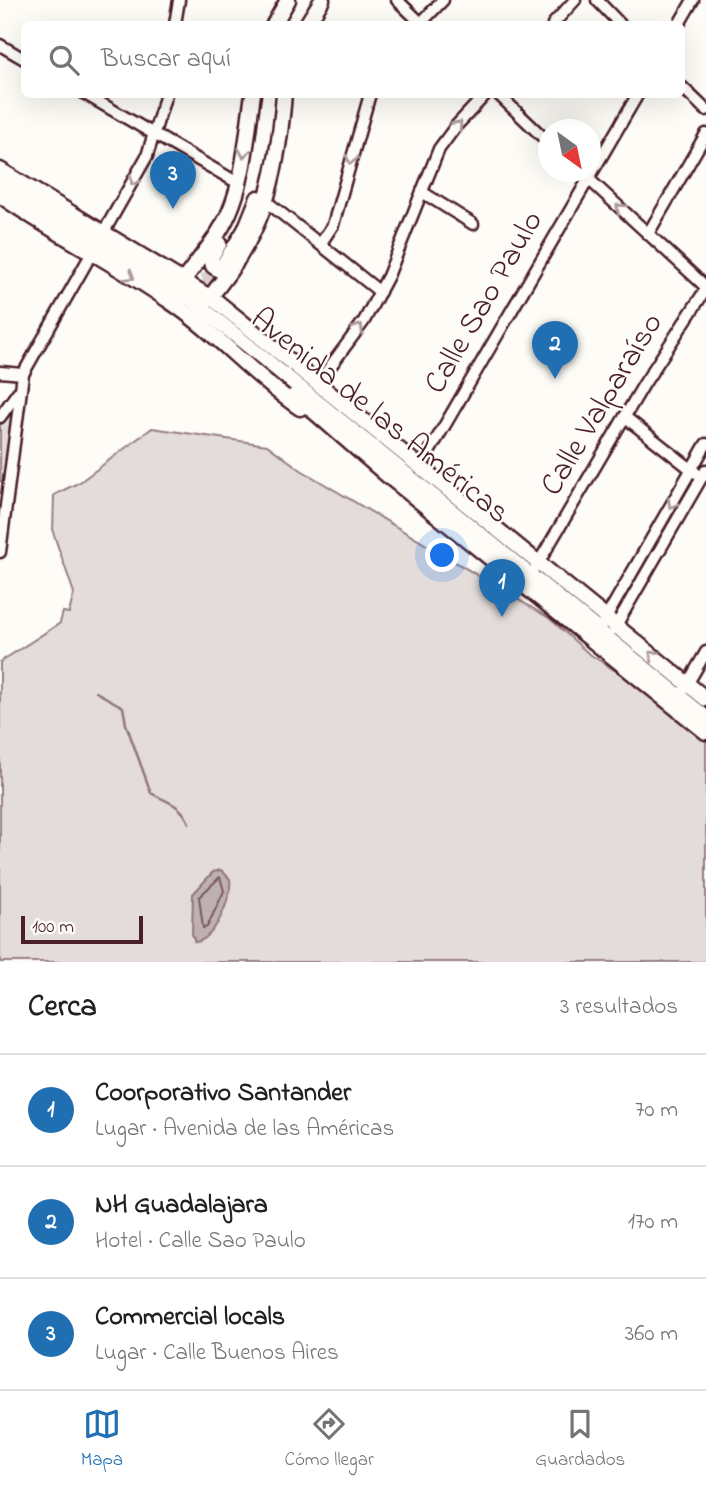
<!DOCTYPE html>
<html lang="es">
<meta charset="utf-8">
<style>
:root{--surface:#fff;--page:#f6f6f6;--text:#202124;--muted:#757577;--line:#e0e0e0;--accent:#1f6fb2}
body{margin:0;font-family:"Indie Flower",sans-serif;background:var(--page);color:var(--text)}
.compass{position:absolute;left:538px;top:119px;width:63px;height:63px;border-radius:50%;background:var(--surface);box-shadow:0 7px 28px #0002;rotate:147deg}
.scale{position:absolute;left:21px;bottom:18px;width:122px;box-sizing:border-box;padding-left:7px;border:4px solid #4a1f2b;border-top:0;font-size:19px;line-height:24px;white-space:nowrap;color:#4a1f2b;-webkit-text-stroke:5px #fdfcf7;paint-order:stroke}
.you{position:absolute;left:443px;top:556px;width:24px;height:24px;margin:-18px;border:5px solid #fff;border-radius:50%;background:#1a73e8;box-shadow:0 0 0 10px #1a73e833}
.badge{display:grid;place-items:center;width:46px;height:46px;border-radius:50%;background:var(--accent);color:#fff;font-size:23px;font-weight:700}
.pin{position:absolute;translate:-50% -58px;filter:drop-shadow(0 2px 4px #0008)}
.pin::after{content:'';position:absolute;top:37px;width:24px;height:21px;background:inherit;clip-path:polygon(0 0,100% 0,50% 100%)}
.list{margin:0;padding:0;list-style:none}
h2{display:flex;justify-content:space-between;align-items:center;height:91px;margin:0;padding:0 28px;font-size:30px}
h2 small{font-size:23px;font-weight:400;color:var(--muted)}
.list li{display:grid;grid-template-columns:46px 1fr auto;gap:21px;align-items:center;box-sizing:border-box;height:112px;padding:0 28px;border-top:2px solid var(--line)}
.list b{display:block;font-size:26px;white-space:nowrap}
.list p{margin:0;font-size:23px;white-space:nowrap;color:var(--muted)}
.list em{font-size:23px;font-style:normal;color:var(--muted)}
.icon{flex:none;width:38px;height:38px;fill:none;stroke:currentColor;stroke-width:2;stroke-linecap:round;stroke-linejoin:round}
.map{position:relative;flex:none;width:706px;height:962px;overflow:hidden}
.search{position:absolute;background:var(--surface);box-shadow:0 7px 28px #0002;left:21px;right:21px;top:21px;height:77px;display:flex;align-items:center;gap:18px;box-sizing:border-box;padding:0 24px;border-radius:10px;color:var(--muted);font-size:26px}
.sheet{height:427px;background:var(--surface)}
nav{display:flex;justify-content:space-around;align-items:center;box-sizing:border-box;height:98px;border-top:2px solid var(--line);background:var(--surface);font-size:19px;color:var(--muted)}
nav a{display:grid;justify-items:center;gap:4px}
nav .on{color:var(--accent)}
.map>svg:first-child{display:block}
.green{fill:#e3dcda;stroke:#967e82;stroke-width:2}
.water{fill:#c0b1b1;stroke:#91777b;stroke-width:2}
.lines{fill:none;stroke-linecap:round;stroke-linejoin:round}
.shore{stroke:#795961;stroke-width:2}
.stream{stroke:#91777b;stroke-width:2.5}
.secondary-tunnel{stroke:#d9d0ce;stroke-width:14;stroke-dasharray:14 7;stroke-linecap:butt}
.street-casing{stroke:#4a1f2b;stroke-width:15}
.secondary-casing{stroke:#4a1f2b;stroke-width:19}
.street{stroke:#fdfcf7;stroke-width:10}
.secondary{stroke:#fdfcf7;stroke-width:14}
.oneway{stroke:#ac999b}
.labels{text-anchor:middle;dominant-baseline:central;stroke-width:5;stroke-linejoin:round;paint-order:stroke}
.street-label{font-size:32px;fill:#4a1f2b;stroke:#fdfcf7}
</style>
<div class="map">
<svg width="706" height="962" viewBox="0 0 706 962">
<rect width="100%" height="100%" fill="#fdfcf7"/>
<filter id="ink" filterUnits="userSpaceOnUse"><feTurbulence type="fractalNoise" baseFrequency=".0143" numOctaves="2"/><feDisplacementMap in="SourceGraphic" scale="14" xChannelSelector="R" yChannelSelector="G"/><feConvolveMatrix kernelMatrix="1 2 1 2 8 2 1 2 1" color-interpolation-filters="sRGB"/></filter>
<g filter="url(#ink)">
<!-- green -->
<g class="green">
<path d="M14 411 6 484 0 481V425Z"/>
<path d="M152 428 267 445 301 470 549 618 588 653 614 670 706 722V962H0V662L60 623 63 612 69 613 74 593 53 532 54 495 80 482Z"/>
</g>
<!-- water -->
<path class="water" d="M221 870 230 879C233 896 214 942 195 942L192 934 193 894 213 872Z"/>
<g class="lines">
<!-- shore -->
<path class="shore" d="M220 877 224 891 207 927 203 928 199 897Z"/>
<!-- stream -->
<path class="stream" d="M96 692 123 707 126 724 151 793C168 803 180 803 189 823"/>
<!-- secondary-tunnel -->
<path class="secondary-tunnel" d="M183 288 206 280 225 263"/>
<defs>
<g id="street">
<path d="M397 0 422 24"/>
<path d="M597 0 620 24"/>
<path d="M175 24 179 0"/>
<path d="M420 24 443 0"/>
<path d="M553 24 575 0"/>
<path d="M679 24 693 0"/>
<path d="M0 45 24 59"/>
<path d="M682 87 706 110"/>
<path d="M85 94 238 183"/>
<path d="M498 94 548 142"/>
<path d="M581 172 706 287"/>
<path d="M422 192 473 224"/>
<path d="M267 202 380 292"/>
<path d="M648 234 706 134"/>
<path d="M321 243 333 225 370 94"/>
<path d="M0 372 23 374"/>
<path d="M318 383 364 321 388 276 439 149 456 126 486 94"/>
<path d="M0 417 18 392"/>
<path d="M625 417 696 473"/>
<path d="M421 466 638 94"/>
<path d="M0 552 23 374 147 156 166 94"/>
<path d="M536 567 644 384 706 289"/>
<path d="M603 623 706 444"/>
<path d="M614 629 706 470"/>
<path d="M685 688 706 652"/>
</g>
<g id="secondary">
<path d="M274 24 288 0"/>
<path d="M307 24 322 0"/>
<path d="M0 170 216 301 706 699"/>
<path d="M0 183 192 300 706 718"/>
<path d="M0 195C53 233 114 262 168 300 216 332 253 376 300 408"/>
<path d="M219 244 211 257 213 266 221 271 235 264"/>
<path d="M225 262 245 230 258 198"/>
<path d="M180 285C197 261 217 240 229 213 245 177 247 133 253 94"/>
<path d="M204 304C263 236 277 183 284 94"/>
<path d="M295 395 387 475 706 732"/>
</g>
</defs>
<!-- street casing -->
<use href="#street" class="street-casing"/>
<!-- secondary casing -->
<use href="#secondary" class="secondary-casing"/>
<!-- street -->
<use href="#street" class="street"/>
<!-- secondary -->
<use href="#secondary" class="secondary"/>
</g>
<!-- one-way arrows -->
<defs><path id="oneway-chevron" d="M-2-3.5L2.5 0L-2 3.5" fill="none" stroke-width="1.6" stroke-linecap="round" stroke-linejoin="round" transform="scale(1.75)"/></defs>
<g class="oneway">
<use href="#oneway-chevron" transform="translate(458 125) rotate(-48)"/>
<use href="#oneway-chevron" transform="translate(244 153) rotate(99)"/>
<use href="#oneway-chevron" transform="translate(351 160) rotate(104)"/>
<use href="#oneway-chevron" transform="translate(134 181) rotate(120)"/>
<use href="#oneway-chevron" transform="translate(620 208) rotate(-137)"/>
<use href="#oneway-chevron" transform="translate(130 276) rotate(32)"/>
<use href="#oneway-chevron" transform="translate(359 328) rotate(-57)"/>
<use href="#oneway-chevron" transform="translate(672 504) rotate(119)"/>
<use href="#oneway-chevron" transform="translate(653 655) rotate(-141)"/>
</g>
</g>
<g class="labels">
<!-- street labels -->
<g class="street-label">
<text transform="translate(485 303) rotate(-60)">Calle Sao Paulo</text>
<text transform="translate(603 405) rotate(-59)">Calle Valparaíso</text>
<text transform="translate(379 417) rotate(39)">Avenida de las Américas</text>
</g>
</g>
</svg>
<svg class="compass" viewBox="-18 -18 36 36"><path d="M0-13l5 13h-10z" fill="#e53935"/><path d="M0 13l5-13h-10z" fill="#757577"/></svg>
<div class="scale">100 m</div>
<div class="you"></div>
<div class="pin badge" style="left:502px;top:617px">1</div>
<div class="pin badge" style="left:555px;top:379px">2</div>
<div class="pin badge" style="left:173px;top:209px">3</div>
<div class="search"><svg class="icon" aria-label="search" viewBox="0 0 24 24"><circle cx="10" cy="10" r="6"/><path d="M15 15l6 6"/></svg>Buscar aquí</div>
</div>
<section class="sheet">
<h2>Cerca<small>3 resultados</small></h2>
<ul class="list">
<li><span class="badge">1</span><div><b>Coorporativo Santander</b><p>Lugar · Avenida de las Américas</p></div><em>70 m</em></li>
<li><span class="badge">2</span><div><b>NH Guadalajara</b><p>Hotel · Calle Sao Paulo</p></div><em>170 m</em></li>
<li><span class="badge">3</span><div><b>Commercial locals</b><p>Lugar · Calle Buenos Aires</p></div><em>360 m</em></li>
</ul>
</section>
<nav>
<a class="on"><svg class="icon" aria-label="map" viewBox="0 0 24 24"><path d="M3 6l6-2 6 2 6-2v14l-6 2-6-2-6 2zM9 4v14M15 6v14"/></svg>Mapa</a>
<a><svg class="icon" aria-label="directions" viewBox="0 0 24 24"><path d="M12 3l9 9-9 9-9-9zM9 14v-3h6M13 9l2 2-2 2"/></svg>Cómo llegar</a>
<a><svg class="icon" aria-label="saved" viewBox="0 0 24 24"><path d="M7 4h10v16l-5-4-5 4z"/></svg>Guardados</a>
</nav>
